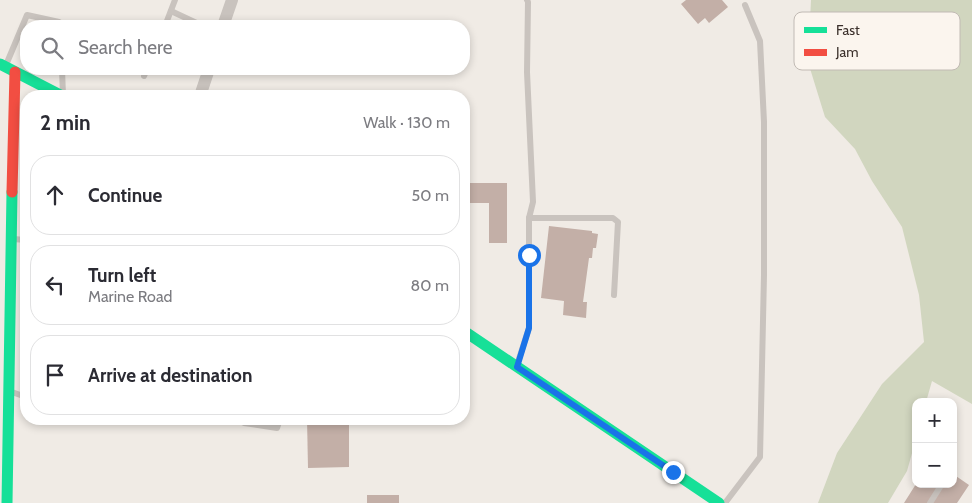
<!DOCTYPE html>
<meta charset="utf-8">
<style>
:root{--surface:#fff;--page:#f2f2f3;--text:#2b2b33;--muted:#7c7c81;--line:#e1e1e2}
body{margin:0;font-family:Cabin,sans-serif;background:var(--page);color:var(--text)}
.controls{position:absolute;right:15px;bottom:15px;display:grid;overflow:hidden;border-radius:10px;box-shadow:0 2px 8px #0003}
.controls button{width:45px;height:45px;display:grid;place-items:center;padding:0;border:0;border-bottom:1px solid var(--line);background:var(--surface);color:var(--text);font:25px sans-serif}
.stop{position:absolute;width:15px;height:15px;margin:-11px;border:4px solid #1a73e8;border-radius:50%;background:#fff}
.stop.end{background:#1a73e8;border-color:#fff;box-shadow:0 1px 5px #0008}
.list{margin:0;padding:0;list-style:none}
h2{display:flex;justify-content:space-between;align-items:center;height:65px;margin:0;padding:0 20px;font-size:21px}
h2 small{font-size:16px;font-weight:400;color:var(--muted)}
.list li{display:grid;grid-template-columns:32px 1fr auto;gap:15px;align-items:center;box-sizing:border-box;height:80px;margin:0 10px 10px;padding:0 10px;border:1px solid var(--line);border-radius:20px}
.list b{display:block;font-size:19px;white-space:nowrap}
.list p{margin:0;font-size:16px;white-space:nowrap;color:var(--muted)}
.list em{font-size:16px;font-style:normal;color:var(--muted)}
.icon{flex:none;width:28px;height:28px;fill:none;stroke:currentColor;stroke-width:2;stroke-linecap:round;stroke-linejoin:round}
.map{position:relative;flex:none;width:972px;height:503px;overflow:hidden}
.search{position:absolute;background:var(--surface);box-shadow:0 2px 8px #0003;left:20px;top:20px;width:450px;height:55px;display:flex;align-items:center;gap:12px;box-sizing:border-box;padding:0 18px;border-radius:20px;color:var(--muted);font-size:19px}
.panel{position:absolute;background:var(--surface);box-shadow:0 2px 8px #0003;left:20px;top:90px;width:450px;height:335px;border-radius:20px}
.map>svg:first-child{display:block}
.green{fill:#d1d6bf}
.building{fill:#c3afa7}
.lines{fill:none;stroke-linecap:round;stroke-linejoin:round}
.lane{stroke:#c9c3be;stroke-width:6}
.street{stroke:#c9c3be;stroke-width:12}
.fast{stroke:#16e098;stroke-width:11}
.jam{stroke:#f24e42;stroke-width:11}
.route{stroke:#1a73e8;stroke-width:6}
.key{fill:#fbf5ee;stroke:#c1bab4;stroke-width:1}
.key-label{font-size:14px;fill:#3b302b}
</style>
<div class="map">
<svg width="972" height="503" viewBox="0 0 972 503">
<rect width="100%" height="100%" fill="#f0ebe5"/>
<!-- green -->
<path class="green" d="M811 0H972V404L932 381 926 402H916V439L907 471 888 503H818L837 453 882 384 924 342 919 295 902 227 872 181 855 149 825 117 808 62Z"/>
<!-- building -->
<g class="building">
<path d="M686 0H722L728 7 709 23 705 18 698 24 681 4Z"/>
<path d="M469 183H507V243H489V203H469Z"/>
<path d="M549 226 592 231V233L598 234 596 248H593L592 258H589L583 302H587L586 318 563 315 564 301 541 298Z"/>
<path d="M307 419H349V467L308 468Z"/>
<path d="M953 474 969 485 957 503H904L916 484H953Z"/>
<rect x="367" y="495" width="32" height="8"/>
</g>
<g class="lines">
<!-- lane -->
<g class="lane">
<path d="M171 11 203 26"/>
<path d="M165 26 175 0"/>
<path d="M6 65 27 15 59 22 60 26"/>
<path d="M62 69 63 95"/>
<path d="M144 76 147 69"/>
<path d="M529 218H613L618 222 614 295"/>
<path d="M13 239 26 240"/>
<path d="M517 365 529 328V218L533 202 527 72 528 2 527 0"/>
<path d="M9 391 26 397"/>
<path d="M97 419 109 421 128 419"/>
<path d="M244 419V423L277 428 280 419"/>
<path d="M725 503 760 457 764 275V122L760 41 745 5"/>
<path d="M930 503 942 484"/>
</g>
<!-- street -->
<g class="street">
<path d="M223 26 232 0"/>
<path d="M200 96 209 69"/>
</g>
<!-- fast -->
<g class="fast">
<path d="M0 64 62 96"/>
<path d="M464 331 719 503"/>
<path d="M7 503 12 192"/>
</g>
<!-- jam -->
<path class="jam" d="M12 192 15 72"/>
</g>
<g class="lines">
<!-- route -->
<path class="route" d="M529 255V328L517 367 673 472"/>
</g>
<!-- legend -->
<rect x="794" y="12" width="166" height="58" rx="8" class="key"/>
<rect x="804" y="27" width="23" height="6" fill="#16e098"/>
<rect x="804" y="49" width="23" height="7" fill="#f24e42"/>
<g class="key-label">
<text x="836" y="35">Fast</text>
<text x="836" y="57">Jam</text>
</g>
</svg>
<div class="controls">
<button>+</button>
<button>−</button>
</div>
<div class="stop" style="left:529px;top:255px"></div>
<div class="stop end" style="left:673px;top:472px"></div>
<div class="search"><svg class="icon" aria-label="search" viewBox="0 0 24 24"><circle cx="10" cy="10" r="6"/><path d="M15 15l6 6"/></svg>Search here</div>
<section class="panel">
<h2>2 min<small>Walk · 130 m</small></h2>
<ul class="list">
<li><svg class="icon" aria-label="ahead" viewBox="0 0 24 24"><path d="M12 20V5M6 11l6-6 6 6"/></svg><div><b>Continue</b></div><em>50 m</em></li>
<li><svg class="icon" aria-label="left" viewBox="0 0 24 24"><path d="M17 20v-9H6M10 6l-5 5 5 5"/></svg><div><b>Turn left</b><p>Marine Road</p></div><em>80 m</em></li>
<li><svg class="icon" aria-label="arrive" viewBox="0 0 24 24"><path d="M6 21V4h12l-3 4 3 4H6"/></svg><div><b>Arrive at destination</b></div></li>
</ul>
</section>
</div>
